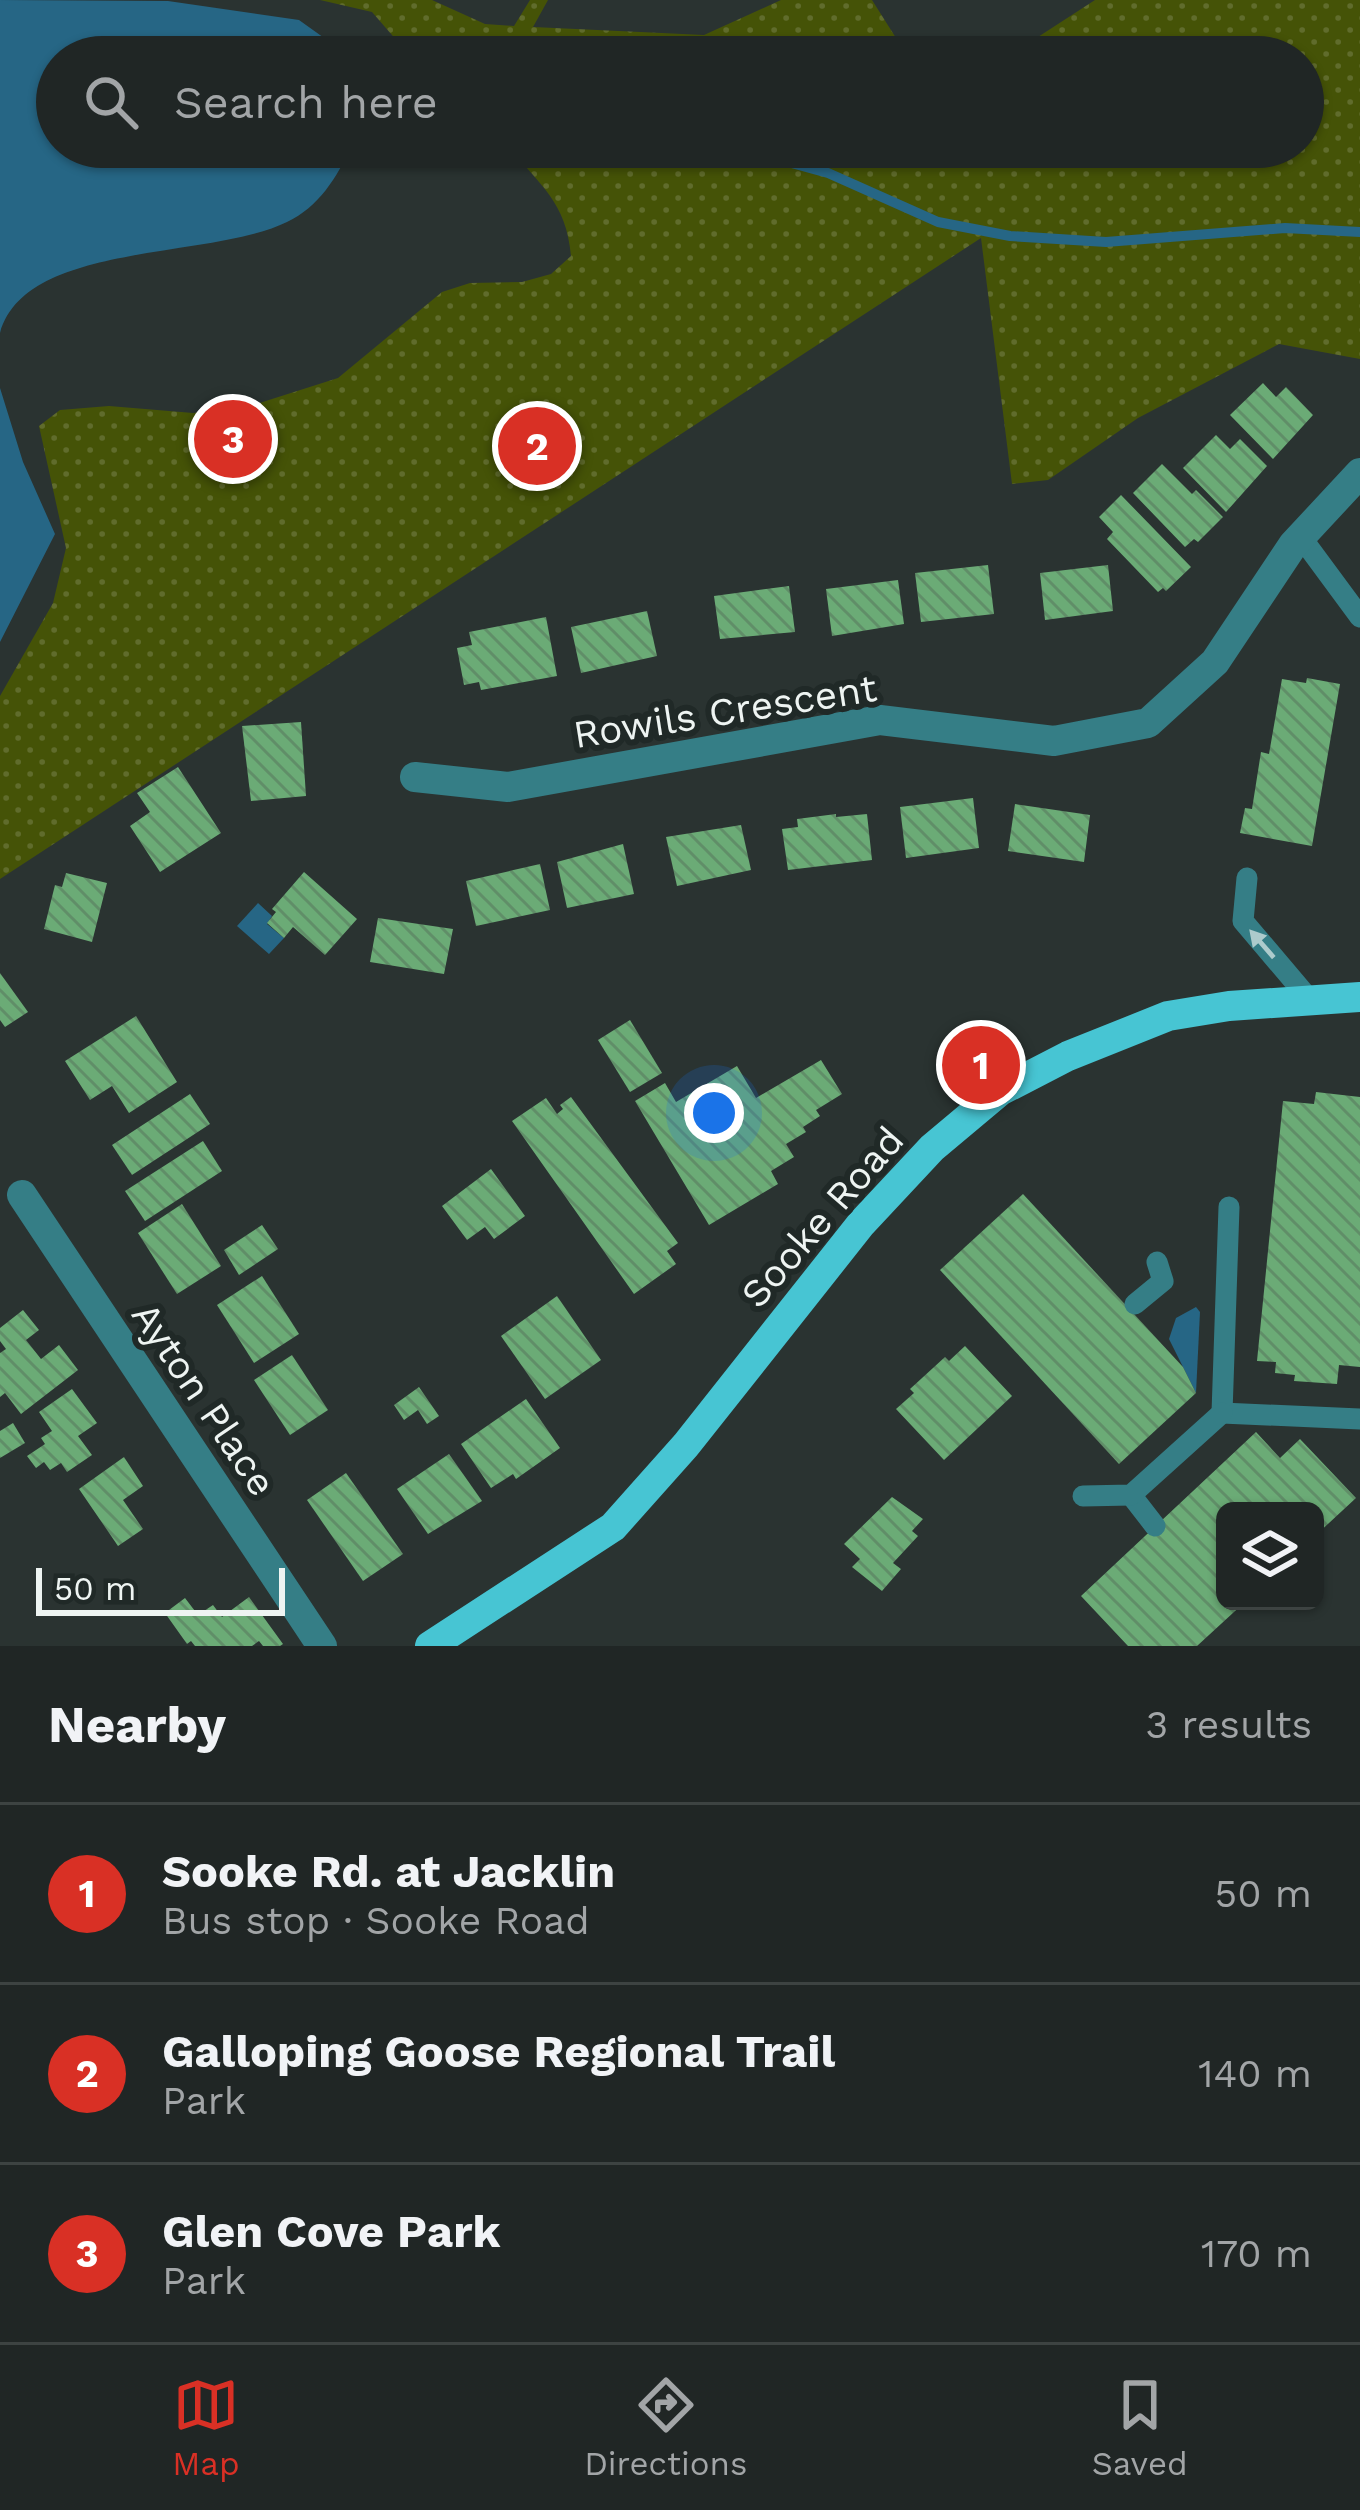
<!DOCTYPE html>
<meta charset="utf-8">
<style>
:root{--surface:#202625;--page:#282e2d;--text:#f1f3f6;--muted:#a2a5a7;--line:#3d4342;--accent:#d93025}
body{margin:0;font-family:"Work Sans",sans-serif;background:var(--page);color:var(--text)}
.controls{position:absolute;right:36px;bottom:36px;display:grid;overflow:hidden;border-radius:18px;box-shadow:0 3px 9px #0004}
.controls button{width:108px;height:108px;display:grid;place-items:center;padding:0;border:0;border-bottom:3px solid var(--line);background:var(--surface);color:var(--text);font:60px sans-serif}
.scale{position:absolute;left:36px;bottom:30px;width:249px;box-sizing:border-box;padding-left:12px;border:6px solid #eef4f2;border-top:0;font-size:33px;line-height:42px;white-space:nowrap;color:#eef4f2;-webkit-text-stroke:9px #202927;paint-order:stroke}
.you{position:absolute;left:714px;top:1113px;width:42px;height:42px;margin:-30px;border:9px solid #fff;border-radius:50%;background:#1a73e8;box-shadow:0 0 0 18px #1a73e833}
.badge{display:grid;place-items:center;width:78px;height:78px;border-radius:50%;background:var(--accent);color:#fff;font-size:39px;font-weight:700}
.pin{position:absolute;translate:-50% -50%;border:6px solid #fff;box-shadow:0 3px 12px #0006}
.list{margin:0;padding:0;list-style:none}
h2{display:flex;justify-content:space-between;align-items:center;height:156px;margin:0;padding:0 48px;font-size:51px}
h2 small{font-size:39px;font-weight:400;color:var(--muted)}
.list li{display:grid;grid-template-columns:78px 1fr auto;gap:36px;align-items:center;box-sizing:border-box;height:180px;padding:0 48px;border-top:3px solid var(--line)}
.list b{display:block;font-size:45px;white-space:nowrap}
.list p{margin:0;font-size:39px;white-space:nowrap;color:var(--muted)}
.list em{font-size:39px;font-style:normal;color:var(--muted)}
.icon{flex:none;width:66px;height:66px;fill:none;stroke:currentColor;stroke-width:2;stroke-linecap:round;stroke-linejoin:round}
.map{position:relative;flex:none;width:1360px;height:1646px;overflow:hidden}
.search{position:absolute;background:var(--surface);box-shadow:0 3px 9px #0004;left:36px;right:36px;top:36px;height:132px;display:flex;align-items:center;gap:30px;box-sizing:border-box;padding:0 42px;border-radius:66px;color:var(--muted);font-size:45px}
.sheet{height:696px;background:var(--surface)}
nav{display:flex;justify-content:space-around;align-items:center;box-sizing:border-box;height:168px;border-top:3px solid var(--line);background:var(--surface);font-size:33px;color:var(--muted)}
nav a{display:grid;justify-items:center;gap:6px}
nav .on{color:var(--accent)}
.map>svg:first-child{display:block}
.park{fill:url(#park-dots)}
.water{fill:#266685}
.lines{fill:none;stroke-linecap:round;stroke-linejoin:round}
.stream{stroke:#266685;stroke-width:10}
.building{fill:url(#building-back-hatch)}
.service{stroke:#357e86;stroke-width:21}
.minor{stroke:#357e86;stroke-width:30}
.primary{stroke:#47c5d3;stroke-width:30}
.oneway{fill:#adcbcc}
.labels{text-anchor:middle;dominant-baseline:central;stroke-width:12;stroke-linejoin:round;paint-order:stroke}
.street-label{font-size:39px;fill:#eef4f2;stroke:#202927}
</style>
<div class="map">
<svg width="1360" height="1646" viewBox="0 0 1360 1646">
<defs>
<pattern id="park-dots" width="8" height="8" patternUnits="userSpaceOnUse" patternTransform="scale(3)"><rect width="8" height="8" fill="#455307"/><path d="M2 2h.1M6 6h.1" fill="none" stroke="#606c2c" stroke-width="1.8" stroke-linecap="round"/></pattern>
<pattern id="building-back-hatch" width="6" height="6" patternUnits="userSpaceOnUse" patternTransform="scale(3)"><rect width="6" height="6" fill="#6bab76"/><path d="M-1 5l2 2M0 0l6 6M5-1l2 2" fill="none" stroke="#608e68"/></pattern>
</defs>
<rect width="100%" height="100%" fill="#2a3331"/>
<!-- park -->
<g class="park">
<path d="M320 0H432L485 24 514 26 530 0H548L533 27 704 35 781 0H872L908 57H411L372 12Z"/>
<path d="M1095 0H1360V359L1279 344 1138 418 1048 480 1012 484 981 238 0 879V696L53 603 66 548 39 426 60 410 109 406 193 413 253 405 338 378 442 292 470 283 522 282 551 274 571 256C566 201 540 186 509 147H1303V57H1007Z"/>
</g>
<!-- water -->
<g class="water">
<path d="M0 0 168 1 299 20 341 50 343 57H57V147H351C337 177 319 207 287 222 210 260 25 241 0 333Z"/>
<path d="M0 388 23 462 55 534 0 642Z"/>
<path d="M258 903 272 916 267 924 284 938 269 954 237 926Z"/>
<path d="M1196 1307 1200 1312 1196 1393 1169 1339 1176 1318Z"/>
</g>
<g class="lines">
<!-- stream -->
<path class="stream" d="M734 147 828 173 938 222 1010 236 1106 242 1285 228 1360 232"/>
</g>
<!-- building -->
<g class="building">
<path d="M1263 383 1276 397 1286 387 1313 415 1273 459 1230 415Z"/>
<path d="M1216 435 1230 449 1240 439 1267 466 1226 512 1183 468Z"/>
<path d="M1162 464 1192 494 1196 490 1223 517 1198 542 1194 539 1185 547 1133 493Z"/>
<path d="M1121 495 1191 567 1166 591 1163 588 1158 592 1107 539 1113 532 1099 517Z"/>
<path d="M988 565 994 614 921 622 915 573Z"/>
<path d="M1108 565 1113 611 1045 620 1040 573Z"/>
<path d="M898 580 904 624 832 636 826 589Z"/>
<path d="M789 586 795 632 720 639 714 596Z"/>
<path d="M647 611 657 656 581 673 571 627Z"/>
<path d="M546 617 557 676 481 690 479 682 464 685 457 648 472 645 469 632Z"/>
<path d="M1307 678 1340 684 1312 846 1240 833 1245 808 1252 809 1261 752 1269 754 1282 679 1306 683Z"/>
<path d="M301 722 306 796 251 801 242 726Z"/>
<path d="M178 767 221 833 160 872 130 826 150 812 137 793Z"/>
<path d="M973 798 979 848 906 858 900 807Z"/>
<path d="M1015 804 1090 815 1084 862 1008 851Z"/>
<path d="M836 814V817L867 814 872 860 788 870 782 829 798 827 797 819Z"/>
<path d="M741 825 751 870 677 886 666 837Z"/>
<path d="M623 844 634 894 567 908 557 862Z"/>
<path d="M540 864 550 910 476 926 466 881Z"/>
<path d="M304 872 357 919 325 955 293 927 284 938 267 923 276 912 272 909Z"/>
<path d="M66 873 107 883 92 942 44 929 55 885 62 887Z"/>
<path d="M378 918 453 929 444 974 370 962Z"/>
<path d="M0 973 28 1012 5 1027 0 1020Z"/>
<path d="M136 1016 177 1082 129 1113 112 1086 90 1100 65 1061Z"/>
<path d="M630 1020 662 1073 630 1092 598 1040Z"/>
<path d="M821 1060 842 1094 816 1110 820 1116 803 1127 806 1132 786 1144 794 1157 771 1171 778 1184 709 1225 635 1101 665 1083 676 1102 737 1066 756 1098Z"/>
<path d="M1316 1092 1360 1097V1367L1339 1365 1337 1384 1294 1381 1295 1375 1275 1373 1276 1362 1257 1361 1283 1101 1314 1104Z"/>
<path d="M190 1094 210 1124 132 1175 112 1145Z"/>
<path d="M571 1097 678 1243 667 1251 676 1264 634 1294 512 1121 546 1098 557 1114 563 1109 560 1105Z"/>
<path d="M203 1141 222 1171 145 1221 125 1191Z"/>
<path d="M491 1169 525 1216 494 1239 485 1227 467 1240 442 1206Z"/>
<path d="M1023 1194 1183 1367 1196 1393 1119 1464 940 1270Z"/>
<path d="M182 1204 221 1266 177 1294 138 1233Z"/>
<path d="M262 1225 278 1249 239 1275 224 1250Z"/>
<path d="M262 1276 299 1334 254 1363 217 1305Z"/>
<path d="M557 1296 601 1360 545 1399 501 1336Z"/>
<path d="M23 1310 39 1330 26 1340 41 1359 59 1345 78 1370 21 1414 5 1393 0 1397V1353L6 1349 0 1341V1328Z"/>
<path d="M965 1346 1012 1396 944 1460 896 1409 914 1393 910 1389 945 1357 949 1361Z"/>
<path d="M292 1355 328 1410 290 1435 254 1380Z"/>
<path d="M419 1387 439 1416 427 1424 418 1410 404 1420 394 1405Z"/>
<path d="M72 1389 97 1423 78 1436 92 1455 67 1472 61 1463 50 1470 44 1462 36 1468 27 1456 45 1444 41 1438 52 1431 39 1412Z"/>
<path d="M526 1399 560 1448 516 1479 513 1474 491 1488 461 1444Z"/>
<path d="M13 1423 25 1443 0 1458V1431Z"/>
<path d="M1256 1432 1280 1458 1300 1439 1356 1498 1315 1536V1511H1225V1601H1246L1197 1646H1128L1081 1596Z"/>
<path d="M449 1454 482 1501 428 1534 397 1489Z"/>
<path d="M124 1457 143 1486 123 1500 143 1529 118 1546 79 1489Z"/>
<path d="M346 1473 403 1554 363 1581 307 1500Z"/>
<path d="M892 1497 923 1519 912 1531 918 1536 893 1563 901 1569 882 1591 852 1567 860 1559 844 1544Z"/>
<path d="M249 1597 283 1644 280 1646H263L259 1641 252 1646H195L191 1641 187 1644 165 1613 185 1598 198 1615 213 1605 222 1617Z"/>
</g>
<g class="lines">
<!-- service -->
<g class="service">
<path d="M1301 537 1360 617"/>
<path d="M1247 878 1243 921 1310 1000"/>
<path d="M1229 1207 1222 1413 1360 1419"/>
<path d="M1135 1304 1163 1281 1157 1262"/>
<path d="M1131 1495 1155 1526"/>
<path d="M1083 1496 1131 1495 1222 1413"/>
</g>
<!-- minor -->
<g class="minor">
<path d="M415 777 508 787 880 720 1054 741 1148 723 1215 662 1293 545 1360 473"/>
<path d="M22 1195 322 1646"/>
</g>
<!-- primary -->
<path class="primary" d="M430 1646 613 1527 686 1445 861 1224 932 1148 1000 1091 1068 1056 1168 1016 1229 1006 1360 997"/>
</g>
<!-- one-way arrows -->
<defs><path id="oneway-solid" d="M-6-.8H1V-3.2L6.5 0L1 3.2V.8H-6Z" transform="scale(3)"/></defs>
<use class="oneway" href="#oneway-solid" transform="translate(1262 944) rotate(-131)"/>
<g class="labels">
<!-- street labels -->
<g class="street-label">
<text transform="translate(725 711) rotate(-9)">Rowils Crescent</text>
<text transform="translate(822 1217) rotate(-49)">Sooke Road</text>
<text transform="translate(204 1399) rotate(56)">Ayton Place</text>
</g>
</g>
</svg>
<div class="controls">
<button><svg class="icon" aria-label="layers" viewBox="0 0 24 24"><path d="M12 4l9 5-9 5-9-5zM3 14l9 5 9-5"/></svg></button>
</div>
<div class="scale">50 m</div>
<div class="you"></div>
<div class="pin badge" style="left:981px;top:1065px">1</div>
<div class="pin badge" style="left:537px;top:446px">2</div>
<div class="pin badge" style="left:233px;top:439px">3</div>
<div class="search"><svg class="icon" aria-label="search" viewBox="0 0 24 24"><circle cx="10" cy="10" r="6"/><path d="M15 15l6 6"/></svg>Search here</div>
</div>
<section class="sheet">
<h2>Nearby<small>3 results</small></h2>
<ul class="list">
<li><span class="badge">1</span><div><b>Sooke Rd. at Jacklin</b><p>Bus stop · Sooke Road</p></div><em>50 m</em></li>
<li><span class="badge">2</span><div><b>Galloping Goose Regional Trail</b><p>Park</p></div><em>140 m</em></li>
<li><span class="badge">3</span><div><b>Glen Cove Park</b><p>Park</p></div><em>170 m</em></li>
</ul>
</section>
<nav>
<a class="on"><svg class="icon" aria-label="map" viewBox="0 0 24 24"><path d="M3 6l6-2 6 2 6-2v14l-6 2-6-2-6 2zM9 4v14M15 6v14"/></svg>Map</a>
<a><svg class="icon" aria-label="directions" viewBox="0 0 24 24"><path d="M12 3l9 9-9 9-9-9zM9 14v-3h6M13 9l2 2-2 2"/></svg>Directions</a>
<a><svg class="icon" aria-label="saved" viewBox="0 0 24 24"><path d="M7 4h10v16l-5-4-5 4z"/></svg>Saved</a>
</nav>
